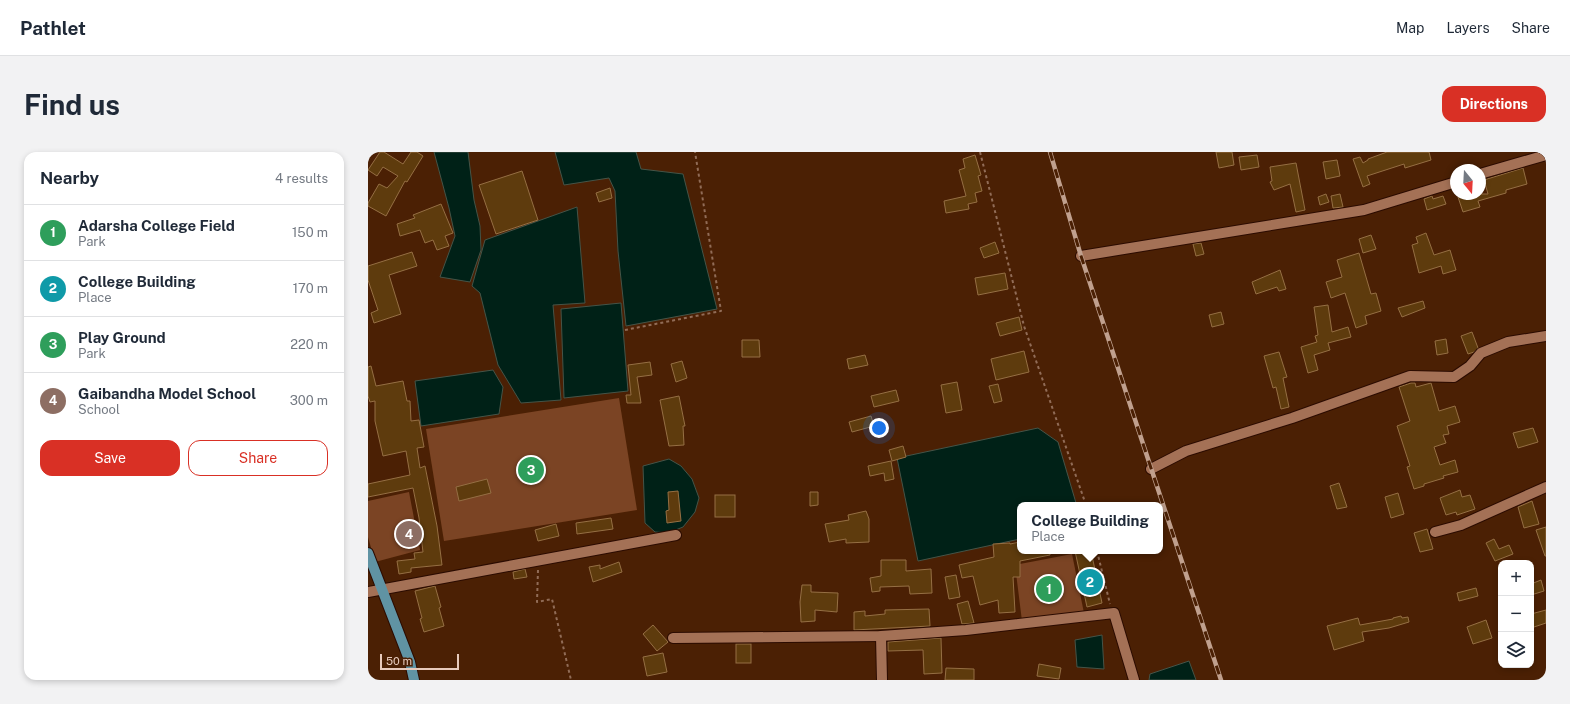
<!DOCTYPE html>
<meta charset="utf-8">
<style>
:root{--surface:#fff;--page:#f2f2f3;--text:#1f2937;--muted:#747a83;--line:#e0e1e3;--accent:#d93025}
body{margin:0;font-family:"Public Sans",sans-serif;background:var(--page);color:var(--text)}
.controls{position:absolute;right:12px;bottom:12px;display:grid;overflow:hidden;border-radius:8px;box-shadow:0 2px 6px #0003}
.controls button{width:36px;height:36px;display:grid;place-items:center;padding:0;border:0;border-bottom:1px solid var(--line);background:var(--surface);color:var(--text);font:20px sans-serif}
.compass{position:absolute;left:1082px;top:12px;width:36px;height:36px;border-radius:50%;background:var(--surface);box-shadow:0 2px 6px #0003;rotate:162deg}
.scale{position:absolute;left:12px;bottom:10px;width:79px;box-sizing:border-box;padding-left:4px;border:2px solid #e7cabc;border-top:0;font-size:11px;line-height:14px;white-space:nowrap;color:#e7cabc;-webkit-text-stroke:3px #4b2004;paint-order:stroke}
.you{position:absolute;left:511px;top:276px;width:14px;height:14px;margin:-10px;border:3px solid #fff;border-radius:50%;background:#1a73e8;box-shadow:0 0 0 6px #1a73e833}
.badge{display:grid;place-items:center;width:26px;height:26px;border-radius:50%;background:var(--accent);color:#fff;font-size:13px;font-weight:700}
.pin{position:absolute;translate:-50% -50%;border:2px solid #fff;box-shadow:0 1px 4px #0006}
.popup{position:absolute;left:649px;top:350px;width:146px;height:52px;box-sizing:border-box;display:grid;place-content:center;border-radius:8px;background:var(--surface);filter:drop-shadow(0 1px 3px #0005);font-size:13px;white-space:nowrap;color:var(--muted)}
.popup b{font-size:15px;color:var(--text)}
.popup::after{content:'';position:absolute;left:50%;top:100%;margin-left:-8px;border:8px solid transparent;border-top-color:var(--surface)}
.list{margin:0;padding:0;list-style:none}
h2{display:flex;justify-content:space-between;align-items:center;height:52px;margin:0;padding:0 16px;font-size:17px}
h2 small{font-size:13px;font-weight:400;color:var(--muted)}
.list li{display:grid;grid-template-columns:26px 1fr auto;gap:12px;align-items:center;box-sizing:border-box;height:56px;padding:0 16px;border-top:1px solid var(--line)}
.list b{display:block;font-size:15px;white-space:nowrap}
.list p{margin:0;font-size:13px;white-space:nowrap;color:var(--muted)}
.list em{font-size:13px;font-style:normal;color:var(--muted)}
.actions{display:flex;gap:8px;padding:12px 16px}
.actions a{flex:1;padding:9px 0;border:1px solid var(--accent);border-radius:12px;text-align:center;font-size:14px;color:var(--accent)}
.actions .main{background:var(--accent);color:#fff}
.icon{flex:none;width:22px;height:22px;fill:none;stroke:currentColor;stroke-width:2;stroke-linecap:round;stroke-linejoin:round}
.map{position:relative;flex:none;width:1178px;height:528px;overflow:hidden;border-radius:12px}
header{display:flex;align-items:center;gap:24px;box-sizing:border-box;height:56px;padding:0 20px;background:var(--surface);border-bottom:1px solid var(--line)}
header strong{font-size:19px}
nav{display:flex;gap:22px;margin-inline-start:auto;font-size:14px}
.intro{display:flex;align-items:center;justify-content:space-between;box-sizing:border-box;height:96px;padding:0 24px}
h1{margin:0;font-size:28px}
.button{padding:10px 18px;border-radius:12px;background:var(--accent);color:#fff;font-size:14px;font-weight:700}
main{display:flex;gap:24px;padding:0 24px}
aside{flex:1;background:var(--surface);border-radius:12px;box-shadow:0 2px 6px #0003}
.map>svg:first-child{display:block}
.green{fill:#7b4424}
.water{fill:#002117;stroke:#455448}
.building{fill:#5e3b0d;stroke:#956f44}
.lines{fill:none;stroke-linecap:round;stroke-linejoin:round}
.minor-casing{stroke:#2b0b00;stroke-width:12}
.major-casing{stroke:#2b0b00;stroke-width:12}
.path{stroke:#916c57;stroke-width:2;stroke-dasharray:3 3;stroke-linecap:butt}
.minor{stroke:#a47156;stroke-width:10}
.major{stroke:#6093a3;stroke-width:10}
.rail-casing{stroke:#c0a08e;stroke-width:4.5}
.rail{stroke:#4b2004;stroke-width:3;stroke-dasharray:9;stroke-linecap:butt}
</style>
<header>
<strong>Pathlet</strong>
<nav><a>Map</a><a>Layers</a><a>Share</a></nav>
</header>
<div class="intro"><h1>Find us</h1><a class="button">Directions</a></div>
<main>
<aside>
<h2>Nearby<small>4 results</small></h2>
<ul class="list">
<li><span class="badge" style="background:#2e9e5b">1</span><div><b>Adarsha College Field</b><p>Park</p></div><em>150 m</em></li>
<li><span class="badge" style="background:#0f9aa8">2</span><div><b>College Building</b><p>Place</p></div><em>170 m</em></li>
<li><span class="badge" style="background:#2e9e5b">3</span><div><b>Play Ground</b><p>Park</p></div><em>220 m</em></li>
<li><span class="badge" style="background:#8d6e63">4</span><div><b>Gaibandha Model School</b><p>School</p></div><em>300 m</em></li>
</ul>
<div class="actions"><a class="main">Save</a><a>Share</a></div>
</aside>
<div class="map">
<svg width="1178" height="528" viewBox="0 0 1178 528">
<rect width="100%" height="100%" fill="#4b2004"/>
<!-- green -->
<g class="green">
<path d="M251 246 269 358 76 389 58 277Z"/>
<path d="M41 340 52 398 7 410 0 385V349Z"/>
<path d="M704 402 716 461 654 469 647 413Z"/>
</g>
<!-- water -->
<g class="water">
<path d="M66 0H100L106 48 112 74 113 98 102 130 72 125 87 84 81 56Z"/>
<path d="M187 0H268L273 17 315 22 349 157 258 174 250 99 247 39 241 26 196 33Z"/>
<path d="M209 55 217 151 185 153 193 248 153 251 130 213 112 141 104 134 117 88Z"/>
<path d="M253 151 260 239 196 246 193 157Z"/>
<path d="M125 218 135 235 131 262 53 274 47 229Z"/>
<path d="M670 276 690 290 708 351 707 353H652V387L550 409 529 306Z"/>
<path d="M301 307 313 314 324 327 331 346 327 360 315 375 300 381 287 380 277 371 275 314Z"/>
<path d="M734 483 736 517 709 515 707 488Z"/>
<path d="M821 509 828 528H781L782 522Z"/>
</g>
<!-- building -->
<g class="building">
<path d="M12 0H16L35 12 43 0H49L55 4 39 30 37 29 18 64 0 54V51L11 32 19 36 30 24 15 15 9 24 0 18Z"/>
<path d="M848 0H864L866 13 851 16Z"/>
<path d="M1019 0H1061L1063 8 1037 16 1036 12 999 24 1002 32 995 35 985 7 992 5 995 11 1000 8V7Z"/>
<path d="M607 3 613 23 610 24 614 39 607 41 609 50 600 52 601 57 578 61 576 49 598 44 591 18 597 16 595 7Z"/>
<path d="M889 3 891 15 873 18 871 5Z"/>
<path d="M969 8 972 24 958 27 955 10Z"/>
<path d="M928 11 937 58 928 60 922 32 906 38 902 30 904 29 902 15Z"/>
<path d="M1155 16 1159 32 1138 38V41L1110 49 1112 55 1095 60 1090 45 1101 42H1120L1116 28Z"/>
<path d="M154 19 170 68 128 82 111 33Z"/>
<path d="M242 36 244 46 231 50 228 41Z"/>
<path d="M958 42 961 50 952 53 950 45Z"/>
<path d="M972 42 975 55 965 56 963 44Z"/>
<path d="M1064 44 1065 47 1075 44 1078 52 1059 58 1056 47Z"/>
<path d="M73 52 85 81 77 84 81 94 69 98 65 88 57 91 52 78 32 84 29 72 47 66 45 63Z"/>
<path d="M1058 81 1066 103 1082 98 1088 118 1075 122 1073 114 1051 121 1044 93 1050 91 1048 85Z"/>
<path d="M1003 83 1008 97 995 101 991 87Z"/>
<path d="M627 90 631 101 616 106 612 96Z"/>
<path d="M833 91 836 102 828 104 825 92Z"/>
<path d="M44 100 49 114 21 123 33 162 6 171 3 161 10 158 0 128V114Z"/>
<path d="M991 101 1003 142 1008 141 1013 159 997 164 999 172 988 176 977 141 963 146 958 130 974 125 969 108Z"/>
<path d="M912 118 918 137 911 139 909 135 888 142 884 130Z"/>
<path d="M637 121 640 137 610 143 607 126Z"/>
<path d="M1055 149 1057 156 1034 165 1030 156Z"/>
<path d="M960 153 964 180 980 175 983 185 960 191 962 198 946 203 950 218 940 221 933 195 949 190 947 184 950 183 946 155Z"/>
<path d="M853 160 856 172 844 175 841 163Z"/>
<path d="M651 165 654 178 632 184 628 171Z"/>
<path d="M1104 180 1110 196 1106 200 1100 202 1093 184Z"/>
<path d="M1078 187 1080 201 1069 203 1067 189Z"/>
<path d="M374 188H391L392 205H374Z"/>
<path d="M656 199 661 220 628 228 623 207Z"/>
<path d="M911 200 919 225 915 226 921 255 913 257 908 235 905 236 896 204Z"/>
<path d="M497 203 500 213 481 217 479 207Z"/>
<path d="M314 209 319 226 308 230 303 212Z"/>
<path d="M282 210 284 223 269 225 273 251H259L258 243H263L260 213Z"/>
<path d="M3 214 8 234 35 229 39 249H42L43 269 51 268 56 295 49 296 52 316 57 314 69 374 74 413 43 416V420L31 422 29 409 47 407 46 401 55 400 51 366 45 336 0 345V332L42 323 38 299 15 304 7 269V249L2 250 0 244V215Z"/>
<path d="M589 230 594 258 578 261 573 233Z"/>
<path d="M1043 231H1047L1048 235 1063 231 1071 259 1087 254 1092 270 1079 274 1081 282 1075 283 1078 291 1066 295 1072 313 1087 308 1090 320 1075 324 1076 326 1056 332V334L1046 337 1039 315 1042 314 1029 274 1042 269 1031 235Z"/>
<path d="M630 232 634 249 626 251 621 234Z"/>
<path d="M528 238 531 249 506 255 503 244Z"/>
<path d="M311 244 317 274H315L316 293 301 294 292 248Z"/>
<path d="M503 264 506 274 484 280 481 270Z"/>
<path d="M1165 276 1170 290 1150 296 1145 281Z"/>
<path d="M535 294 538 305 524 309 521 298Z"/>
<path d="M523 309 526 327 517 329 516 321 502 324 500 314Z"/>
<path d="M119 327 123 341 91 349 88 335Z"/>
<path d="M971 331 979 355 969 357 962 334Z"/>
<path d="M1092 338 1094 345 1102 343 1107 357 1089 363 1088 360 1078 363 1072 346Z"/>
<path d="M310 339 313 369 299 371 298 359 301 358 300 340Z"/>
<path d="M442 340H450V353L442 354Z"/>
<path d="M1030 341 1036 362 1023 366 1017 345Z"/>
<rect x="347" y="343" width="20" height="22"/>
<path d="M1164 349 1171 372 1156 376 1150 355Z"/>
<path d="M498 359 501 367V390L478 391V387L461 390 457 372 481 368 480 363Z"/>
<path d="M243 366 245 377 209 382 208 371Z"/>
<path d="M188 372 191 384 170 389 167 378Z"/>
<path d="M1178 375V404H1177L1168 378Z"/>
<path d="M1059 377 1065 397 1052 400 1046 381Z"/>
<path d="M1126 387 1131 397 1141 393 1145 402 1127 409 1118 391Z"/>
<path d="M652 390V399H682V403L652 409V425H645L647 460 631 461 630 448 612 453 605 424 594 426 591 413 626 405 625 392 642 391V392Z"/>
<path d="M707 399H723L734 451 719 455Z"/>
<path d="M513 408H538V419L563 417 564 441 542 442 541 434 512 435V439L504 440 502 426 513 424Z"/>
<path d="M251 410 254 420 225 430 221 415 232 413V417Z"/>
<path d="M157 417 159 425 146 427 145 420Z"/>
<path d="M588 423 592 445 581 447 577 425Z"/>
<path d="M1173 428 1176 439 1163 443V432Z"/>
<path d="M434 433H443V440L470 441 469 460 447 458V469L433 470 432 450Z"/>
<path d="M67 434 73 455 71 456 76 474 56 480 52 467 54 466 47 439Z"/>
<path d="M1108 436 1110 444 1091 449 1089 441Z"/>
<path d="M600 449 606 471 594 472 589 452Z"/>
<path d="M561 457 562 474 486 478V460L497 459V464L517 462V458Z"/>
<path d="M1178 458V471L1163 476V462Z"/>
<path d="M1033 464 1034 466 1040 465 1041 470 1021 476 994 480 996 489 966 498 959 474 990 466 992 473 1025 467V466Z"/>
<path d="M1118 468 1124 486 1105 492 1099 475Z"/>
<path d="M285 473 300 490 289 499 275 482Z"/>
<path d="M573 486 574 521 556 522 555 498 520 499V490Z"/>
<rect x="368" y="492" width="15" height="19"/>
<path d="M295 501 299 520 279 524 275 505Z"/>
<path d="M671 512 693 516 691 527 669 524Z"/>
<path d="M578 516 606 517V528H577Z"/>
</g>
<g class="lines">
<defs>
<g id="minor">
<path d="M1112 22 1178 3"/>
<path d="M713 104 996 58 1088 30"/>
<path d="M783 317 818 299 924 266 1042 224 1086 225 1102 214 1113 201 1140 190 1178 184"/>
<path d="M1067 380 1093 373 1178 335"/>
<path d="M0 440 308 383"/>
<path d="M513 484 514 528"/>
<path d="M305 486 513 484 598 478 746 461 766 528"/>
</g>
<path id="major" d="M0 401 42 510 46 528"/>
</defs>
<!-- minor casing -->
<use href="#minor" class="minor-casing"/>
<!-- major casing -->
<use href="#major" class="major-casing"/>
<!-- path -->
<g class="path">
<path d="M612 0 656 174 718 353"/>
<path d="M257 178 353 159 327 0"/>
<path d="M729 399 742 452"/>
<path d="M170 418 169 450 184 447 203 528"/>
</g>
<!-- minor -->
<use href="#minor" class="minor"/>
<!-- major -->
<use href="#major" class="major"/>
<defs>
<path id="rail" d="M682 0 713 104 853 528"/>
</defs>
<!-- rail casing -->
<use href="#rail" class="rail-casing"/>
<!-- rail -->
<use href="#rail" class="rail"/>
</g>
</svg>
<div class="controls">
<button>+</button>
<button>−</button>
<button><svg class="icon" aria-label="layers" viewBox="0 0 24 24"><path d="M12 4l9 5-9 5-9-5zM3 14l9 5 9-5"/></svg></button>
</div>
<svg class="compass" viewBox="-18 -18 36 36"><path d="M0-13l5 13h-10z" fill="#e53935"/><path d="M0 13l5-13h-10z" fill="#747a83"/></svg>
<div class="scale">50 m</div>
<div class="you"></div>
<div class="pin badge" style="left:681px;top:437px;background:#2e9e5b">1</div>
<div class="pin badge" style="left:722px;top:430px;background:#0f9aa8">2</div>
<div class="popup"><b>College Building</b>Place</div>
<div class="pin badge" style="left:163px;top:318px;background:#2e9e5b">3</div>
<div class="pin badge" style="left:41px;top:382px;background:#8d6e63">4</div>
</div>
</main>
